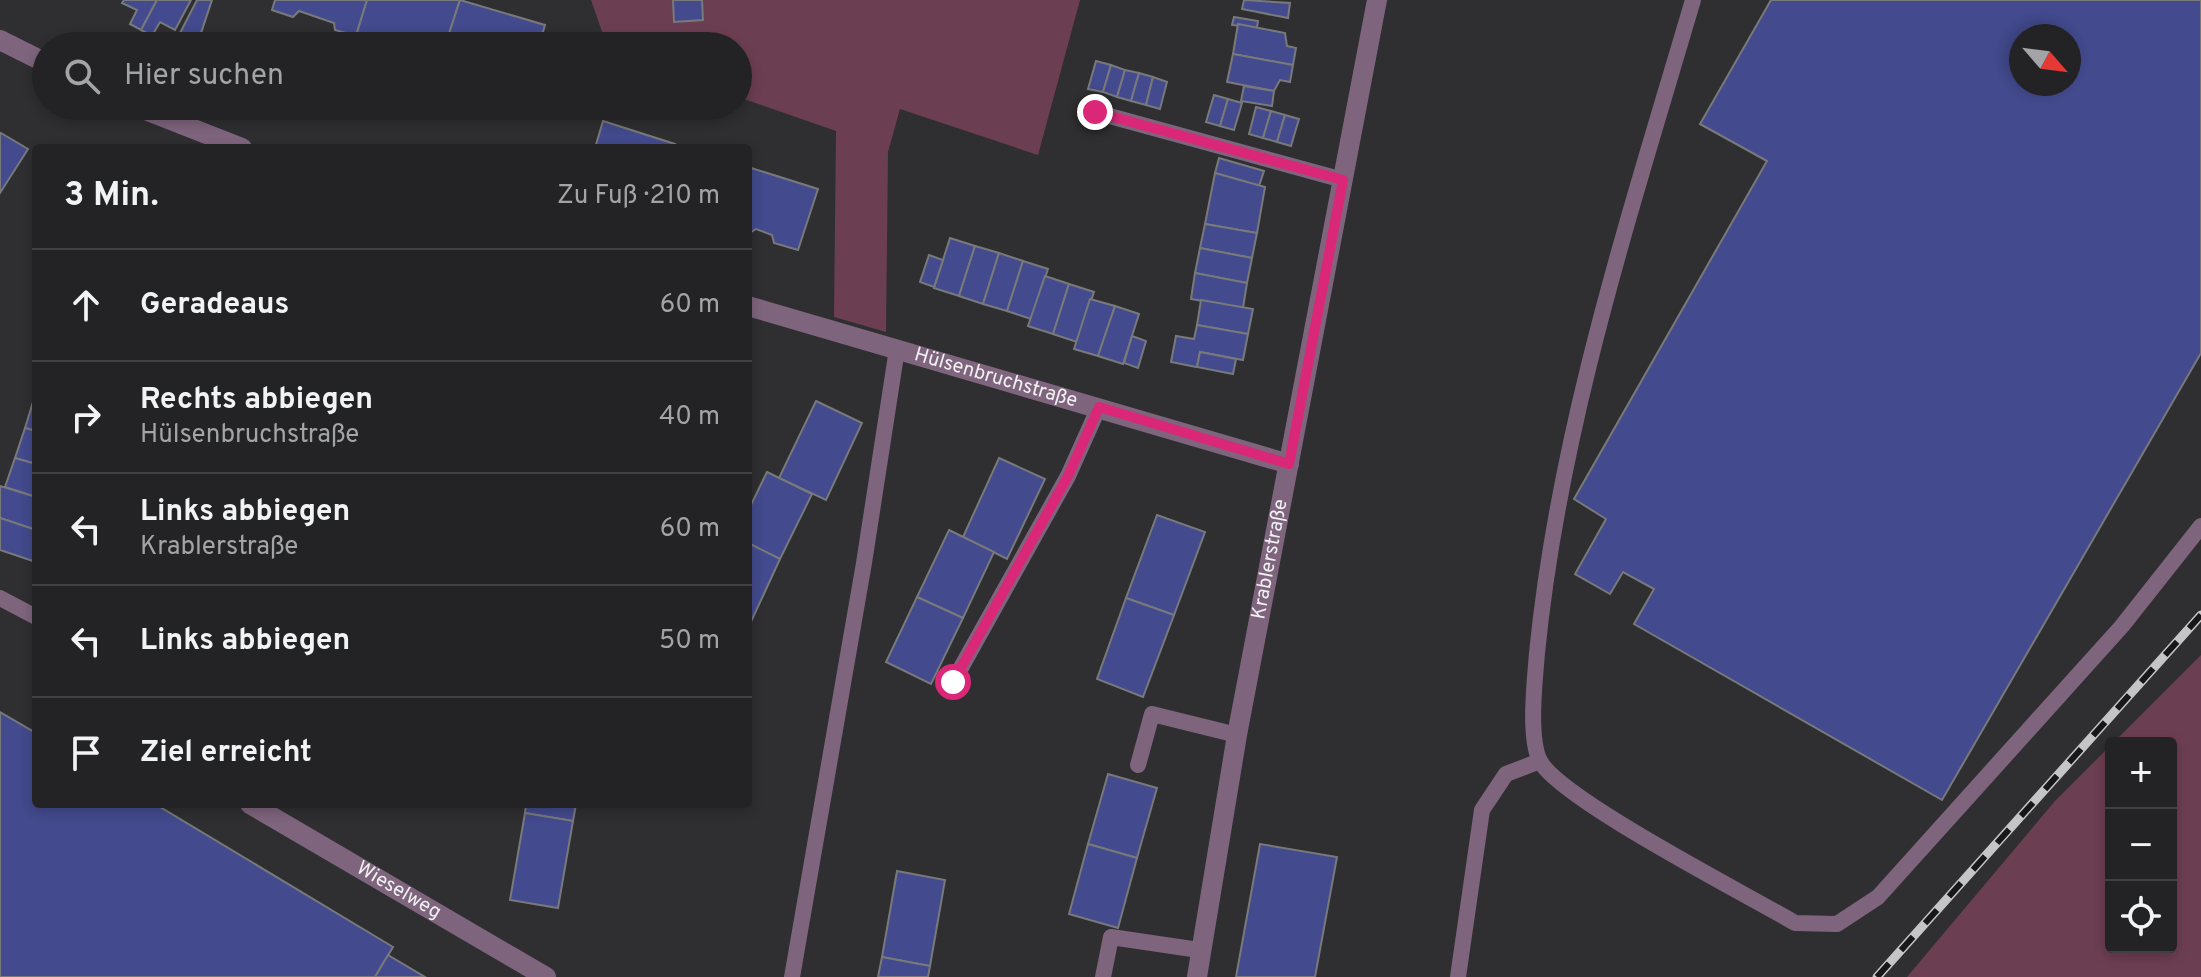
<!DOCTYPE html>
<html lang="de">
<meta charset="utf-8">
<style>
:root{--surface:#232325;--page:#2f2f32;--text:#f1f3f6;--muted:#a3a4a7;--line:#404042}
body{margin:0;font-family:Overpass,sans-serif;background:var(--page);color:var(--text)}
.controls{position:absolute;right:24px;bottom:24px;display:grid;overflow:hidden;border-radius:8px;box-shadow:0 4px 12px #0003}
.controls button{width:72px;height:72px;display:grid;place-items:center;padding:0;border:0;border-bottom:2px solid var(--line);background:var(--surface);color:var(--text);font:40px sans-serif}
.compass{position:absolute;left:2009px;top:24px;width:72px;height:72px;border-radius:50%;background:var(--surface);box-shadow:0 4px 12px #0003;rotate:118deg}
.stop{position:absolute;width:24px;height:24px;margin:-18px;border:6px solid #db2777;border-radius:50%;background:#fff}
.stop.end{background:#db2777;border-color:#fff;box-shadow:0 2px 8px #0008}
.list{margin:0;padding:0;list-style:none}
h2{display:flex;justify-content:space-between;align-items:center;height:104px;margin:0;padding:0 32px;font-size:34px}
h2 small{font-size:26px;font-weight:400;color:var(--muted)}
.list li{display:grid;grid-template-columns:52px 1fr auto;gap:24px;align-items:center;box-sizing:border-box;height:112px;padding:0 32px;border-top:2px solid var(--line)}
.list b{display:block;font-size:30px;white-space:nowrap}
.list p{margin:0;font-size:26px;white-space:nowrap;color:var(--muted)}
.list em{font-size:26px;font-style:normal;color:var(--muted)}
.icon{flex:none;width:44px;height:44px;fill:none;stroke:currentColor;stroke-width:2;stroke-linecap:round;stroke-linejoin:round}
.map{position:relative;flex:none;width:2201px;height:977px;overflow:hidden}
.search{position:absolute;background:var(--surface);box-shadow:0 4px 12px #0003;left:32px;top:32px;width:720px;height:88px;display:flex;align-items:center;gap:20px;box-sizing:border-box;padding:0 28px;border-radius:44px;color:var(--muted);font-size:30px}
.panel{position:absolute;background:var(--surface);box-shadow:0 4px 12px #0003;left:32px;top:144px;width:720px;height:664px;border-radius:8px}
.map>svg:first-child{display:block}
.green{fill:#6c3e52}
.building{fill:#434a8d;stroke:#78797b;stroke-width:2;fill-rule:evenodd}
.lines{fill:none;stroke-linecap:round;stroke-linejoin:round}
.service{stroke:#7e647d;stroke-width:16}
.minor{stroke:#7e647d;stroke-width:20}
.tertiary{stroke:#7e647d;stroke-width:20}
.rail-casing{stroke:#c5c4c6;stroke-width:9}
.rail{stroke:#171718;stroke-width:6;stroke-dasharray:18;stroke-linecap:butt}
.route{stroke:#db2777;stroke-width:10}
.labels{text-anchor:middle;dominant-baseline:central;stroke-width:6;stroke-linejoin:round;paint-order:stroke}
.street-label{font-size:20px;fill:#f1f0f2;stroke:#171718}
</style>
<div class="map">
<svg width="2201" height="977" viewBox="0 0 2201 977">
<rect width="100%" height="100%" fill="#2f2f31"/>
<!-- green -->
<g class="green">
<path d="M591 0H1080L1038 155 900 109 888 152 886 332 834 317 836 131 738 97V46H607Z"/>
<path d="M2201 655V977H1907L2055 801 2111 745V947H2171V743H2113Z"/>
</g>
<!-- building -->
<g class="building">
<path d="M124 0H157L141 30 130 24 137 10 122 3Z"/>
<path d="M157 0H191L175 30 160 22 152 36 141 30Z"/>
<path d="M197 0H212L198 42 180 33Z"/>
<path d="M275 0H367L356 36 335 30 334 23 299 11 293 17 272 10Z"/>
<path d="M367 0H460L445 46H407L382 38 377 43 356 36Z"/>
<path d="M460 0 545 25 539 46H445Z"/>
<path d="M673 0H702L703 20 674 22Z"/>
<path d="M1244 0 1290 3 1288 18 1242 9Z"/>
<path d="M1771 0H2201V353L1942 800 1634 624 1654 589 1623 572 1610 594 1575 574 1606 519 1574 499 1767 161 1700 124ZM2021 36H2069V84H2021Z"/>
<path d="M1234 17 1258 21 1257 28 1232 25Z"/>
<path d="M1238 24 1285 33 1287 46 1296 48 1293 65 1233 54Z"/>
<path d="M1233 54 1293 65 1290 82 1280 80 1274 91 1227 82Z"/>
<path d="M1096 61 1111 65 1103 92 1088 89Z"/>
<path d="M1111 65 1125 70 1117 97 1103 92Z"/>
<path d="M1125 70 1139 73 1131 101 1117 97Z"/>
<path d="M1139 73 1153 77 1146 105 1131 101Z"/>
<path d="M1153 77 1167 82 1160 109 1146 105Z"/>
<path d="M1244 86 1274 91 1272 106 1241 101Z"/>
<path d="M1214 95 1228 99 1220 126 1206 122Z"/>
<path d="M1228 99 1242 103 1234 130 1220 126Z"/>
<path d="M1256 107 1271 111 1263 138 1249 134Z"/>
<path d="M1271 111 1285 115 1277 142 1263 138Z"/>
<path d="M1285 115 1299 119 1291 146 1277 142Z"/>
<path d="M603 121 675 144 674 148H595Z"/>
<path d="M1 133 28 149 0 193V135Z"/>
<path d="M1219 158 1264 171 1259 186 1215 173Z"/>
<path d="M748 167 818 189 798 250 774 243 772 235 756 229 748 234Z"/>
<path d="M1215 173 1265 187 1257 233 1205 224Z"/>
<path d="M1205 224 1257 233 1252 258 1200 248Z"/>
<path d="M950 238 975 246 959 296 934 288Z"/>
<path d="M975 246 999 253 983 304 959 296Z"/>
<path d="M1200 248 1252 258 1247 283 1195 273Z"/>
<path d="M999 253 1023 261 1007 311 983 304Z"/>
<path d="M929 255 943 260 934 287 920 282Z"/>
<path d="M1023 261 1048 269 1031 319 1007 311Z"/>
<path d="M1195 273 1247 283 1243 308 1191 299Z"/>
<path d="M1045 276 1069 284 1053 334 1028 326Z"/>
<path d="M1069 284 1094 292 1077 342 1053 334Z"/>
<path d="M1090 299 1115 306 1098 356 1074 349Z"/>
<path d="M1201 300 1253 309 1248 334 1197 325Z"/>
<path d="M1115 306 1139 314 1123 364 1098 356Z"/>
<path d="M1197 325 1248 334 1243 360 1200 352 1197 367H1196L1171 362 1176 336 1194 339Z"/>
<path d="M1132 336 1146 341 1138 368 1124 363Z"/>
<path d="M1200 352 1236 359 1233 374 1197 367Z"/>
<path d="M36 392V431L25 428Z"/>
<path d="M816 401 862 423 826 500 779 478Z"/>
<path d="M25 428 36 431V464L15 458Z"/>
<path d="M15 458 36 464V497L5 487Z"/>
<path d="M999 458 1045 479 1007 559 963 537Z"/>
<path d="M767 472 812 494 780 559 748 543V511Z"/>
<path d="M0 486 36 497V530L0 518Z"/>
<path d="M1157 515 1205 532 1174 615 1126 598Z"/>
<path d="M0 518 36 530V562L0 550Z"/>
<path d="M949 530 994 552 963 618 917 597Z"/>
<path d="M748 543 780 559 750 624 748 623Z"/>
<path d="M917 597 963 618 931 684 886 662Z"/>
<path d="M1126 598 1174 615 1143 697 1097 679Z"/>
<path d="M0 712 36 733V804H155L393 947 375 977H0Z"/>
<path d="M1108 774 1157 788 1137 858 1088 844Z"/>
<path d="M526 804H576L573 821 525 813Z"/>
<path d="M525 813 573 821 558 908 510 900Z"/>
<path d="M1088 844 1137 858 1118 928 1069 914Z"/>
<path d="M1260 844 1337 857 1315 977H1236Z"/>
<path d="M897 871 945 880 930 966 882 957Z"/>
<path d="M388 955 425 977H375Z"/>
<path d="M882 957 930 966 928 977H878Z"/>
</g>
<g class="lines">
<!-- service -->
<g class="service">
<path d="M1693 0C1630 214 1559 430 1537 653 1535 679 1528 738 1540 761 1560 799 1748 895 1795 923L1837 924 1878 897 2122 626 2201 526"/>
<path d="M1095 112 1343 180"/>
<path d="M0 598 36 617"/>
<path d="M953 682 1068 476 1099 407"/>
<path d="M1138 765 1152 714 1237 735"/>
<path d="M792 977 864 563 897 349"/>
<path d="M1103 977 1111 937 1199 950"/>
<path d="M1458 977 1482 810 1506 774 1540 761"/>
</g>
<!-- minor -->
<g class="minor">
<path d="M0 40 46 63"/>
<path d="M135 106 242 148"/>
<path id="s1" d="M748 306 1289 464"/>
<path id="s2" d="M250 804 546 977"/>
</g>
<!-- tertiary -->
<path class="tertiary" id="s3" d="M1197 977 1237 735 1377 0"/>
<defs>
<path id="rail" d="M1877 977 2201 615"/>
</defs>
<!-- rail casing -->
<use href="#rail" class="rail-casing"/>
<!-- rail -->
<use href="#rail" class="rail"/>
</g>
<g class="lines">
<!-- route -->
<path class="route" d="M953 682 1068 476 1099 407 1289 464 1343 180 1095 112"/>
</g>
<g class="labels">
<!-- street labels -->
<g class="street-label">
<text stroke="none"><textPath href="#s1" startOffset="258">Hülsenbruchstraße</textPath></text>
<text stroke="none"><textPath href="#s3" startOffset="424">Krablerstraße</textPath></text>
<text stroke="none"><textPath href="#s2" startOffset="172">Wieselweg</textPath></text>
</g>
</g>
</svg>
<div class="controls">
<button>+</button>
<button>−</button>
<button><svg class="icon" aria-label="locate" viewBox="0 0 24 24"><circle cx="12" cy="12" r="6"/><path d="M12 2v4M12 18v4M2 12h4M18 12h4"/></svg></button>
</div>
<svg class="compass" viewBox="-18 -18 36 36"><path d="M0-13l5 13h-10z" fill="#e53935"/><path d="M0 13l5-13h-10z" fill="#a3a4a7"/></svg>
<div class="stop" style="left:953px;top:682px"></div>
<div class="stop end" style="left:1095px;top:112px"></div>
<div class="search"><svg class="icon" aria-label="search" viewBox="0 0 24 24"><circle cx="10" cy="10" r="6"/><path d="M15 15l6 6"/></svg>Hier suchen</div>
<section class="panel">
<h2>3 Min.<small>Zu Fuß · 210 m</small></h2>
<ul class="list">
<li><svg class="icon" aria-label="ahead" viewBox="0 0 24 24"><path d="M12 20V5M6 11l6-6 6 6"/></svg><div><b>Geradeaus</b></div><em>60 m</em></li>
<li><svg class="icon" aria-label="right" viewBox="0 0 24 24"><path d="M7 20v-9h11M14 6l5 5-5 5"/></svg><div><b>Rechts abbiegen</b><p>Hülsenbruchstraße</p></div><em>40 m</em></li>
<li><svg class="icon" aria-label="left" viewBox="0 0 24 24"><path d="M17 20v-9H6M10 6l-5 5 5 5"/></svg><div><b>Links abbiegen</b><p>Krablerstraße</p></div><em>60 m</em></li>
<li><svg class="icon" aria-label="left" viewBox="0 0 24 24"><path d="M17 20v-9H6M10 6l-5 5 5 5"/></svg><div><b>Links abbiegen</b></div><em>50 m</em></li>
<li><svg class="icon" aria-label="arrive" viewBox="0 0 24 24"><path d="M6 21V4h12l-3 4 3 4H6"/></svg><div><b>Ziel erreicht</b></div></li>
</ul>
</section>
</div>
